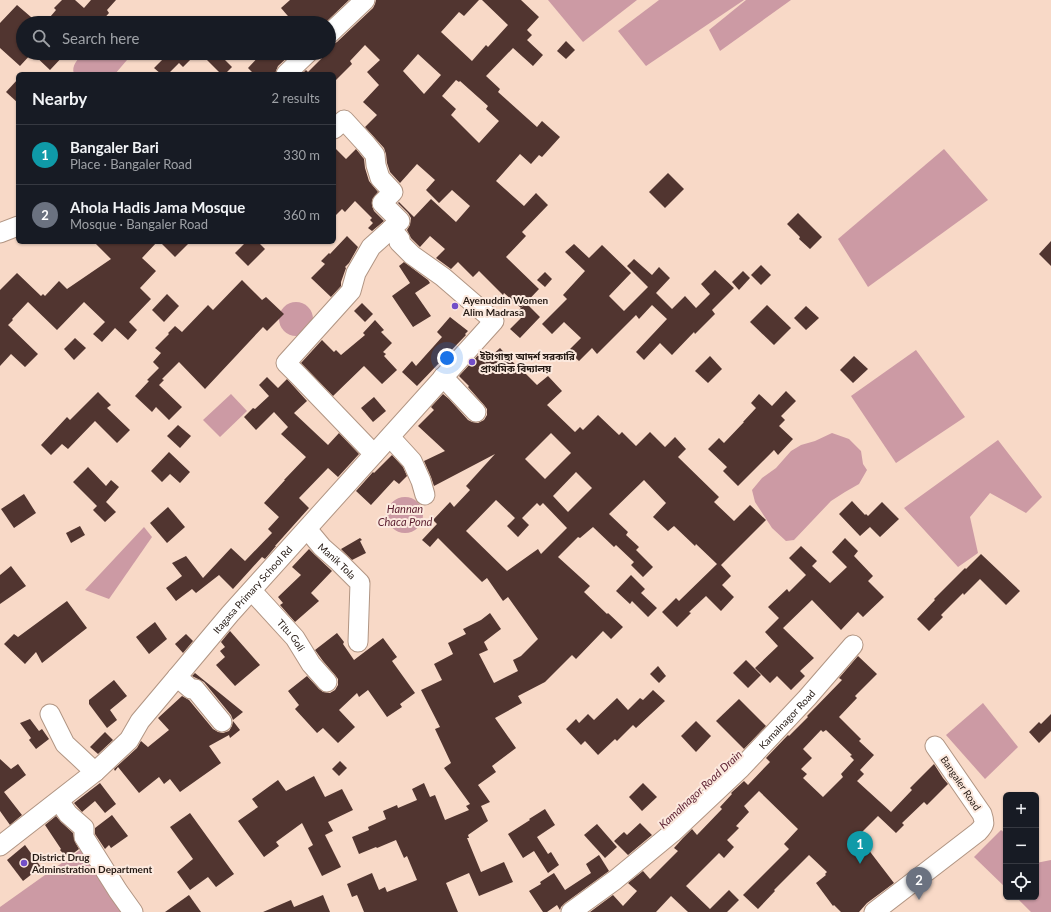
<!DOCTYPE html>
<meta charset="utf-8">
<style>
:root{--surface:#171b24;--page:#20242c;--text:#f1f3f6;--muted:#9ea1a6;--line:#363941;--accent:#724fc8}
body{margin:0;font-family:Lato,"Noto Sans Bengali",sans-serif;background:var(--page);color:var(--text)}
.controls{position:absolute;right:12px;bottom:12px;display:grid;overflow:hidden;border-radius:6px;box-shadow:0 1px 3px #0004}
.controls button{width:36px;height:36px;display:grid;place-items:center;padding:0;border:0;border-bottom:1px solid var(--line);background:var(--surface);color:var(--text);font:20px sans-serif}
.you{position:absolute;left:447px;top:358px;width:14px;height:14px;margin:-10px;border:3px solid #fff;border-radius:50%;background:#1a73e8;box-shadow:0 0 0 6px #1a73e833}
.badge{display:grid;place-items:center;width:26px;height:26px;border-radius:50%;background:var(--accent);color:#fff;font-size:13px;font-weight:700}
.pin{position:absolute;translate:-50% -33px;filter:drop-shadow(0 1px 2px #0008)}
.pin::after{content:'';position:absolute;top:21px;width:14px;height:12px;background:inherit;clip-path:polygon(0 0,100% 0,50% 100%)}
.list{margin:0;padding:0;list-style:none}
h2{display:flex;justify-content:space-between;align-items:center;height:52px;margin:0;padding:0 16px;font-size:17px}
h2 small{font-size:13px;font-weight:400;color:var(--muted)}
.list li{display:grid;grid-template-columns:26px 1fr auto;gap:12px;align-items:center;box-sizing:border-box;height:60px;padding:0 16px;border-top:1px solid var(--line)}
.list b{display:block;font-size:15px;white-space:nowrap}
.list p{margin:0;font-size:13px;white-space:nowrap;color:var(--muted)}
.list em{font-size:13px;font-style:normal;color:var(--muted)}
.icon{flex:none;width:22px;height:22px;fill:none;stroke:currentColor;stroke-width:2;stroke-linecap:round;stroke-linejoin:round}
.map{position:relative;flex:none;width:1051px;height:912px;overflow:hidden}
.search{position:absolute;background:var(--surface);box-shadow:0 1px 3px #0004;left:16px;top:16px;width:320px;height:44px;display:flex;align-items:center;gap:10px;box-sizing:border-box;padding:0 14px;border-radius:22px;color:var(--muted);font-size:15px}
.panel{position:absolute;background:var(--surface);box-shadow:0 1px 3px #0004;left:16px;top:72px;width:320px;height:172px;border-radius:6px}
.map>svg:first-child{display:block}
.water{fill:#cc9aa4}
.building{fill:#513530;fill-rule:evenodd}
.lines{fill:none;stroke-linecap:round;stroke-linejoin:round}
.tertiary-casing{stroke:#b19583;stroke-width:21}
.tertiary{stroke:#fff;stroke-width:19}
.poi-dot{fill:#724fc8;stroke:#fce9de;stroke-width:1.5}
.labels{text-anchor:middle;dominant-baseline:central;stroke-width:4;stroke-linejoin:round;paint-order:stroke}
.poi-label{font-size:10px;font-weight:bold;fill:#251a14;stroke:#fce9de;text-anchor:start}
.street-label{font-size:10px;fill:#251a14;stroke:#fce9de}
.water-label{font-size:11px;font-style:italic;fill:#5b1e30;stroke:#fce9de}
</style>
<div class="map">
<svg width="1051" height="912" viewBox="0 0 1051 912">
<rect width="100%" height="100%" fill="#f8d9c7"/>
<!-- water -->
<g class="water">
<path d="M548 0H637L583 42Z"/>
<path d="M659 0H744L646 66 618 31Z"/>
<path d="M746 0H791L720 51 709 30Z"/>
<path d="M83 53H133L115 74H74C71 65 78 60 83 53Z"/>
<path d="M944 149 988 200 868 287 838 239Z"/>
<circle cx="296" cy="319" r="17"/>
<path d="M916 350 965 417 896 463 851 396Z"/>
<path d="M231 394 247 411 220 437 203 420Z"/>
<path d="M832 433 849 439 861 451 863 464 867 470 859 484 845 492 831 501 794 540 786 541 772 528 755 502 752 490 762 478 776 468 791 451 801 445 815 441Z"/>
<path d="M998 440 1042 497 1026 513 990 493 970 517 978 553 958 567 904 508Z"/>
<circle cx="405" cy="515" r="18"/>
<path d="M144 527 152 537 109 599 85 590Z"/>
<path d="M983 703 1018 747 985 779 946 735Z"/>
<path d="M1001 830 1006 834V888L974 857Z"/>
<path d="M83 848 129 912H0V907Z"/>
<path d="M1051 860V912H1031L1016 897H1036V863Z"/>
</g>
<!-- building -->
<g class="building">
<path d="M62 0H75L84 8 91 0H116L107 10 109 13 100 23H45L56 10 54 8Z"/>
<path d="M290 0H349L325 23H294L281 8Z"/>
<path d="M376 0H479L464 16 459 12 441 32 472 61 486 45 488 47 508 25 482 0H521L539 17 527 30 532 35 527 40 543 55 533 66 513 48 486 76 500 89 498 92 537 127 542 121 560 137 542 157 539 155 531 164 520 154 496 181 524 206 536 193 548 205 522 232 526 236 506 257 539 289 521 308 504 293 503 295 479 271 473 277 458 262 451 269 436 258 445 249 430 236 420 247 411 238 407 230 410 225 411 218 408 213 398 203 399 202 414 217 431 199 456 222 470 206 452 190 439 203 426 190 435 180 417 164 400 183 390 172 387 163 386 154 384 148 365 127 377 115 363 102 379 85 367 72 380 60 365 45 350 61 352 64 334 82V74H302L306 70 308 72 327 53H329V45H332L337 42 373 8 375 4ZM418 54 441 75 424 94 403 71ZM456 80 459 82 460 81 488 106 486 109 499 121 479 143 451 115 456 109 442 96Z"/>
<path d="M17 5 38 23H23V53H66L50 70 32 53 20 66 0 48V23Z"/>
<path d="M566 41 575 50 566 59 557 51Z"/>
<path d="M169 53H197L183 67 179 63 168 74H161L154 68Z"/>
<path d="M200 53H218L232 67 225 74H221Z"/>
<path d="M262 53H289L291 54 278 66 276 71 275 74H254L248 68Z"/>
<path d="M18 79V103L6 92Z"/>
<path d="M334 147 346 159 356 149 364 159 365 168 369 181 378 192 372 200V206L374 211 384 221 372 231 368 228 373 223 370 220 372 218 355 201 345 212 342 209 334 217Z"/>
<path d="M668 173 684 189 665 208 649 192Z"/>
<path d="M798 213 822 237 810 249 799 239 800 237 787 224Z"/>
<path d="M347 236 358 247 349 263 345 267 346 268 341 282V286L331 297 311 278 325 264 321 261 329 253 330 254Z"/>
<path d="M1051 241V266L1039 254Z"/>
<path d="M94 242H157L142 258 156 271 140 288 151 299 129 322 137 330 128 340 115 328 102 342 93 334 105 322 84 302 57 330 28 302 12 319 13 320 8 325 38 354 25 367 11 354 0 366V290L17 273 41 296 43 294 45 296 59 281 67 289 111 259Z"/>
<path d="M160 242H190L175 257Z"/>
<path d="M246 242H258L265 249 248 266 235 253Z"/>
<path d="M574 244 589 258 602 245 631 273 609 296 624 311 648 287 627 266 634 259 652 275 659 267 670 278 656 293 672 309 685 296 696 308 710 294 701 284 715 270 734 288 712 310 715 314 695 334 694 332 672 355 660 343 644 360 636 352 667 319 652 305 639 319 636 315 597 354 592 348 579 361 568 351 581 338 564 322 552 334 542 324 567 299 563 295 585 271 565 252Z"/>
<path d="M404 262 428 280 430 283 415 293 431 316 413 327 392 296 410 283 399 266Z"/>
<path d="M761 265 771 275 761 285 751 275Z"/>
<path d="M743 271 750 278 739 290 732 282Z"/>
<path d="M545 272 552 279 545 287 537 280Z"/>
<path d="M242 280 262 300 266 297 284 314 267 331 263 327 205 389 179 362 162 379 164 380 159 385 182 407 169 420 156 407 152 412 135 396 149 381 147 380 159 368 153 362 161 353 155 348 169 334 168 333 175 326 182 332 208 305 213 310Z"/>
<path d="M167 294 179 306 164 322 152 310Z"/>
<path d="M362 303 373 314 365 322 354 311Z"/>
<path d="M526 303 540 317 520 338 510 329 523 316 518 311Z"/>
<path d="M767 305 791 328 774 345 750 322Z"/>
<path d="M806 306 819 318 806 330 794 318Z"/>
<path d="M450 317 468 331 465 334 466 335 417 386 402 372 412 361 416 366 442 337 437 332Z"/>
<path d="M375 320 384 330 381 332 392 343 383 352 386 354 384 356 397 370 382 384 364 366 333 396 301 363 322 340 334 352 336 350 341 355 365 335 363 333Z"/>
<path d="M75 338 86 348 74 360 64 349Z"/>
<path d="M500 348 523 373 524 372 537 385 548 376 562 391 547 405 575 432 580 427 583 430 598 415 619 435 622 432 636 446 650 432 665 447 675 437 686 449 678 457 719 497 714 502 734 521 750 505 766 520 721 565 731 576 722 585 734 597 721 611 706 596 689 612 691 613 677 627 662 612 676 598 679 601 717 564 696 544 695 546 674 526 668 531 653 517 666 503 644 480 609 514 628 532 626 535 639 547 636 550 653 567 643 577 631 565 634 562 616 545 614 547 593 527 580 538 578 537 558 557 590 586 584 592 607 614 608 613 623 627 611 639 603 631 576 659 572 655 545 682 518 696 522 703 495 718 516 748 492 766 496 772 478 785 490 802 481 806 488 821 468 835 469 838H467L481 872 504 862 513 882 479 896 469 873 446 883 458 912H364L357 895 352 897 347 884 372 873 379 890 385 887 387 892 417 880 407 856 404 858 396 840 377 848 376 847 359 854 352 837 369 830 368 827 386 819 383 811 397 805 398 808 417 800 412 789 424 783 430 797 435 795 445 820 469 810 466 806 470 804 444 768 451 763 435 729 440 727 421 690 442 680 434 664 453 654 448 643 466 634 463 629 481 620 490 613 501 629 484 642 488 650 479 654 494 683 518 671 513 660 521 656 538 639 508 597 503 601 487 578 482 582 438 538 430 547 422 540 437 524 433 520 450 502 454 507 470 490 466 486 495 454 434 486 431 477 424 461 445 451 418 426 434 410 431 407 443 394 449 399 468 420 472 422 478 423 484 420 487 415V409L484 405 468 387 469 386 459 376 482 351 489 358ZM551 433 571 453 545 479 525 459ZM576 472 592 488 568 512 553 496ZM496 500 515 518 507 526 518 537 529 525 522 518 537 503 540 506 543 503 567 528 541 554 538 549 507 571 466 531Z"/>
<path d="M710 356 722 369 708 383 695 371Z"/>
<path d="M854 356 868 369 853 383 840 370Z"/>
<path d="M267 377 278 388 287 379 307 401 294 413 328 445 339 433 359 454 338 477 328 468 299 498 309 508 275 546H276L265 559 262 557 233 589 219 575 196 593 192 589 176 601 166 588 182 576 172 563 186 556 203 578 231 548 245 561 272 533 268 529 279 517 264 503 285 480H284L306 457 281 434 288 427 274 412 256 430 244 417 253 408 255 409 269 396 259 385Z"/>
<path d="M786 391 796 401 781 416 785 420 779 426 793 439 778 455 774 450 738 486 723 471 727 467 708 449 719 438 724 443 744 422H743L756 408 751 403 759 394 772 406Z"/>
<path d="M98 392 111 405 107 408 130 430 117 443 95 421 68 449 62 444 51 455 41 445 67 417 70 420Z"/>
<path d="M374 397 386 411 373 422 361 408Z"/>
<path d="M178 425 191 436 180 448 167 436Z"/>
<path d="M169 452 190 472 180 483 170 474 162 482 151 471Z"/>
<path d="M392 455 403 467 407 476 399 484 394 480 371 505 356 491 373 472 374 473Z"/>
<path d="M88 467 106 486 111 480 119 487 106 502 116 512 105 522 93 510 97 506 73 482Z"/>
<path d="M24 494 36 513 14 528 1 509Z"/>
<path d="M852 501 865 515 866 514 868 516 882 502 899 519 880 537 870 527 860 536 839 514Z"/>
<path d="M168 507 185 527 167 543 150 523Z"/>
<path d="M80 526 85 535 71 543 66 533Z"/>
<path d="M360 538 362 540 360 541 366 553 352 560 341 549Z"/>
<path d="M845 538 858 551 854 556 873 576 868 581 884 597 863 617 858 612 841 630 812 600 783 628 814 658 800 671 805 676 791 690 777 676 770 683 755 668 778 646 765 632 779 618 768 607 787 589 789 592 806 575 789 558 801 546 817 561 812 566 830 583 847 567 832 552Z"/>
<path d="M309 549 315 555 332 571 311 593 319 601 295 622 280 605 283 603 278 597 301 575 292 567Z"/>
<path d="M981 554 1020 591 1006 605 980 579 964 595 963 593 941 615 943 617 929 631 917 619 935 600 934 599 965 568 966 569Z"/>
<path d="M11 566 26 586 0 604V575Z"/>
<path d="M631 575 645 589 641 593 657 608 648 617 632 601 630 604 616 591Z"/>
<path d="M67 601 87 628 42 663 36 652 25 664 4 644 14 634 18 637Z"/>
<path d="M155 622 167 639 149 654 136 637Z"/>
<path d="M230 631 260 665 235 686 216 665 225 657 220 651 225 647 221 642Z"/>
<path d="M337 633 344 642 343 644 354 660 383 638 397 657 392 661 415 693 400 704 402 707 387 717 368 690 359 697 357 693 339 710 355 727 338 743 323 728 317 733 295 709 299 705 288 691 307 676 319 689 323 692 330 693 335 690 338 685V679L335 675 323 661 315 650Z"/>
<path d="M186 634 193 641 183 653 175 644Z"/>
<path d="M858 656 877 674 855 696 857 698 839 717 861 739 859 741 874 755 860 770 864 774 857 781 891 812 912 790 910 788 934 764 943 778 948 784 927 805 924 802 902 823 904 825 896 833 878 816 858 836 894 883 867 903 859 912H841L834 905 833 906 816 883 826 875 825 874 827 872 809 855 774 890 775 891 758 909 743 895 789 849 784 844 798 829 759 791 744 806 749 812 736 826 739 828 727 840 734 847 724 858 719 853 686 886 710 909 729 890 739 900 727 912H688L671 896 656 912H590L613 895 623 906 637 891 628 883 643 871 650 879 678 851 674 848 683 838 692 829 697 835 722 809 720 807 732 794 731 793 744 781 748 785 770 762 766 758 788 735 789 736 808 717 807 716 842 680 839 678ZM821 730 823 732 826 730 852 755 850 756 854 760 841 774 843 777 823 797 803 778 807 774 801 769 812 758 803 749Z"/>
<path d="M746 660 761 675 748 688 733 673Z"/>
<path d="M658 666 666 676 659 683 650 674Z"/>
<path d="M195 673 243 712 233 720 231 715 204 682 192 676Z"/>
<path d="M114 680 127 696 110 710 117 720 107 728 89 704V700Z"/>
<path d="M653 690 665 701 636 728 633 725 617 741 615 739 598 755 585 741 581 745 566 729 576 719 579 723 588 714 594 720 617 698 628 710 640 698 643 700Z"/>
<path d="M182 696 189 700 213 729 218 732 223 733 229 731 232 726 233 721 240 730 230 738 229 735 209 746 221 763 180 792 170 779 164 784 159 777 139 793 118 767 115 771 114 769 137 748 141 741 148 747 169 730 158 718Z"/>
<path d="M739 699 766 726 744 749 716 721Z"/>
<path d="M1051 714V731L1039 743 1029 732 1039 722 1041 724Z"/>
<path d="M30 719 39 731 42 729 49 739 36 749 29 740 31 738 20 723Z"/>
<path d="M696 721 711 736 696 752 681 736Z"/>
<path d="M105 732 113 740 98 754 90 747Z"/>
<path d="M0 759 11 769 18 764 26 775 4 792 22 815 10 825 0 811Z"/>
<path d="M340 761 347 768 339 776 332 769Z"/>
<path d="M314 776 325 797 342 789 353 810 328 822 333 831 325 835 341 867 322 876 308 848 313 845 302 823 276 842 279 846 264 857 238 821 258 807 252 799 278 780 286 791Z"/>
<path d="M100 783 116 804 105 813 95 801 82 812 74 803Z"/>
<path d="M643 783 657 797 642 811 629 797Z"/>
<path d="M545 809 555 825 537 837 548 854 551 852 559 865 548 873 534 851 523 858 508 834 530 820 529 819Z"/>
<path d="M190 813 234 874 216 887 208 877 190 890 177 872 193 859 170 827Z"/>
<path d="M112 815 128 836 111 848 109 845 105 849 95 834V828Z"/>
<path d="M56 816 61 822 73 833 75 842 79 849 67 858 60 850 61 849 45 825Z"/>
<path d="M640 823 652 835 628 855 614 841 624 832 627 835Z"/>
<path d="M597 824 617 847 605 858 584 835Z"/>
<path d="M25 845 41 867 23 881 7 860Z"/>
<path d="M599 855 609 871 565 903 561 907 560 910 557 905 547 912H543L529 891 541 884 540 882 554 873 565 890 591 873 586 864Z"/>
<path d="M189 895 201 912H165Z"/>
<path d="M323 895 330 912H263L291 900 294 907Z"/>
</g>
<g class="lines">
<defs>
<g id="tertiary">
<path d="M329 34 365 0"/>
<path d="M286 74 308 53"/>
<path d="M334 129 344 120 366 144 375 155 376 165 380 178 393 192 382 203 400 221 371 247 356 273 351 291 286 363 300 377 374 454"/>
<path d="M0 233 18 226"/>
<path d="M443 377 476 412"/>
<path d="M390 437 412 461 421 481 425 495"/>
<path id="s1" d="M307 529 322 547 339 562 360 583 358 642"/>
<path id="s2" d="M252 591 295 638 311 664 327 682"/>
<path d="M177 677 191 689H195L222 722"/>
<path d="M50 714 65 744 78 756 95 772"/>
<path d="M59 801 68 814 84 828V837L118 891 133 912"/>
<path id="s3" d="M0 846 95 772 129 740 140 721 230 614 494 321 443 277 412 255 399 242 400 239 391 229"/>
<path id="s4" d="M571 912 615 880 672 833 741 768 807 698 853 645"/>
<path d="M874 912 978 832C985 825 985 823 982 814L935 746"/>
</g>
</defs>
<!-- tertiary casing -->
<use href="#tertiary" class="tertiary-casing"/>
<!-- tertiary -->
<use href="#tertiary" class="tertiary"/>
</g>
<!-- markers -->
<g class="poi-dot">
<circle cx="455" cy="306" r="4"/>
<circle cx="472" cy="362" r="4"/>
<circle cx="24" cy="863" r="4"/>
</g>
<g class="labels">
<!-- poi labels -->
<g class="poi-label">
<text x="463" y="300">Ayenuddin Women<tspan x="463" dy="12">Alim Madrasa</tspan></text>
<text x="480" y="356">ইটাগাছা আদর্শ সরকারি<tspan x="480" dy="12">প্রাথমিক বিদ্যালয়</tspan></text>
<text x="32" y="857">District Drug<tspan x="32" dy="12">Adminstration Department</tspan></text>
</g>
<!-- street labels -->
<g class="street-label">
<text stroke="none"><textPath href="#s1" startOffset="44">Manik Tola</textPath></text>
<text stroke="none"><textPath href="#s3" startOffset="362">Itagasa Primary School Rd</textPath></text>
<text stroke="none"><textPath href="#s2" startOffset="59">Titu Goli</textPath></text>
<text stroke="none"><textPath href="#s4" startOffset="290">Kamalnagor Road</textPath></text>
<text transform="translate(961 783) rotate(56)">Bangaler Road</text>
</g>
<!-- water labels -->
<g class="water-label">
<text x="405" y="508">Hannan<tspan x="405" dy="13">Chaca Pond</tspan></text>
<text transform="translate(700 789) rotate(-43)">Kamalnagor Road Drain</text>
</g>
</g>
</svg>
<div class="controls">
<button>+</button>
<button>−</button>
<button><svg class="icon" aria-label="locate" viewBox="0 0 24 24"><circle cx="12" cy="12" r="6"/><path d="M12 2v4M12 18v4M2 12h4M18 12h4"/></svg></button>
</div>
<div class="you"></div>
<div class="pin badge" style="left:860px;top:864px;background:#0f9aa8">1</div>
<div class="pin badge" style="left:919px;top:900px;background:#6b7280">2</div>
<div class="search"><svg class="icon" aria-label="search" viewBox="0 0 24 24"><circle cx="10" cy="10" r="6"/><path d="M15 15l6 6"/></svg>Search here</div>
<section class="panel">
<h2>Nearby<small>2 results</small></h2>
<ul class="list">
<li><span class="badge" style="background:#0f9aa8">1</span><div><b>Bangaler Bari</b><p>Place · Bangaler Road</p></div><em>330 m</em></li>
<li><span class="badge" style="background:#6b7280">2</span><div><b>Ahola Hadis Jama Mosque</b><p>Mosque · Bangaler Road</p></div><em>360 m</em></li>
</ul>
</section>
</div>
